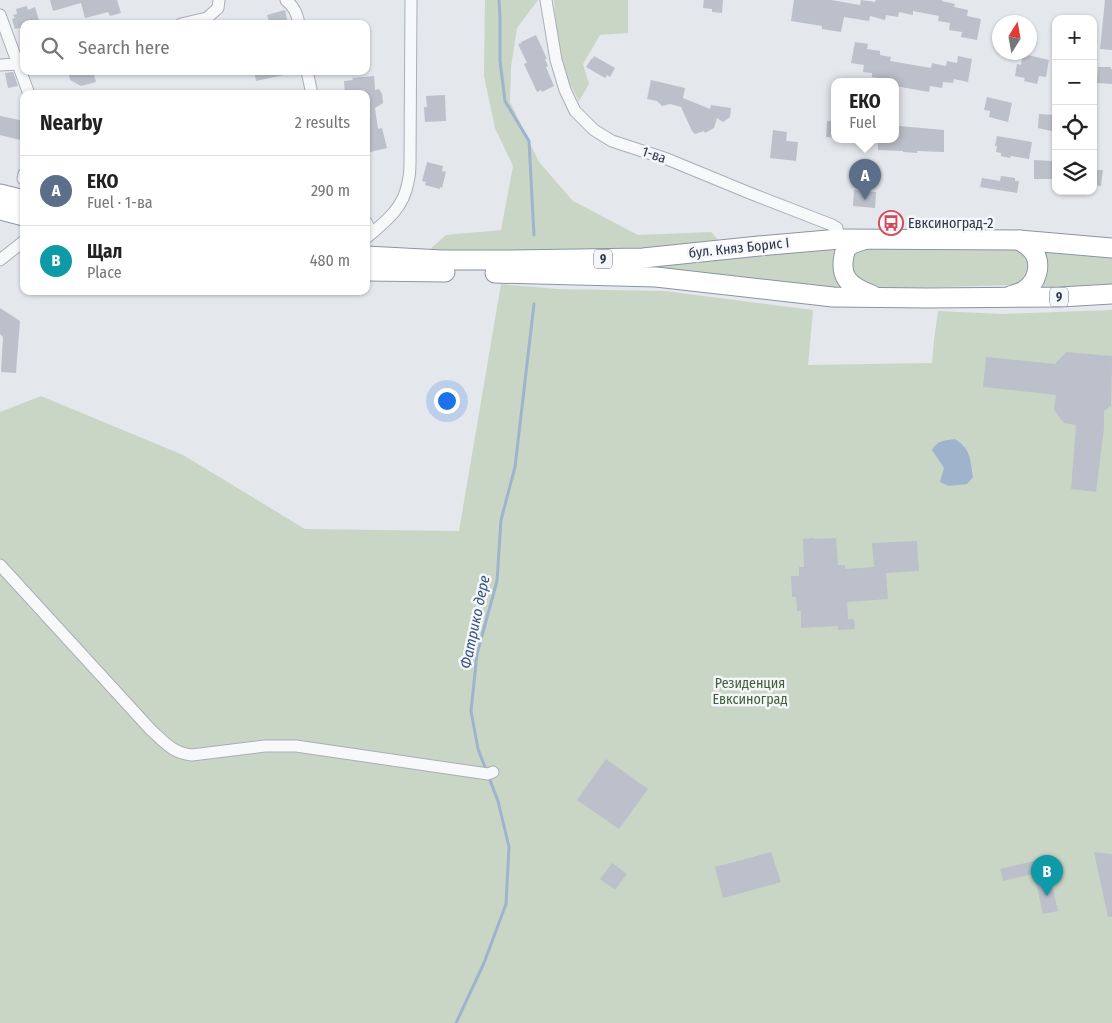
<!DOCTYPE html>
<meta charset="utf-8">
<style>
:root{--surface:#fff;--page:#f6f6f6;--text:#222;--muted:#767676;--line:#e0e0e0;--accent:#d1495b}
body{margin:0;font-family:"Fira Sans Condensed",sans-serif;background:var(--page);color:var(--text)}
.controls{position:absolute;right:15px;top:15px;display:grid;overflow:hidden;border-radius:10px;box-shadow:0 1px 4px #0004}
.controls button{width:45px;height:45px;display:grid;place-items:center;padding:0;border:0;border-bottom:1px solid var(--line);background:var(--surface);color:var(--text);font:25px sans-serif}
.compass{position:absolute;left:992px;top:15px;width:45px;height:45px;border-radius:50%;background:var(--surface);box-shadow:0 1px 4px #0004;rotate:11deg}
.you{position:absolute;left:446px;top:400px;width:18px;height:18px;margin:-12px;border:4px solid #fff;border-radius:50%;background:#1a73e8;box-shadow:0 0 0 8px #1a73e833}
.badge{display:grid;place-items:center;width:32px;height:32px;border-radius:50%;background:var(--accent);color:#fff;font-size:16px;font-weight:700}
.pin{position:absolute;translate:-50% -41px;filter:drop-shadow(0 1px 2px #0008)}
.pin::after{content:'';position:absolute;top:26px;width:18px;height:15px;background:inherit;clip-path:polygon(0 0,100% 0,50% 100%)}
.popup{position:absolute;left:831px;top:78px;width:68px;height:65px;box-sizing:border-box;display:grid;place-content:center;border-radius:10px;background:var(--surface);filter:drop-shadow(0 1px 4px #0005);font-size:16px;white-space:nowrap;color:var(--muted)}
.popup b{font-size:19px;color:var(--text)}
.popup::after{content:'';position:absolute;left:50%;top:100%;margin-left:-10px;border:10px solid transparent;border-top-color:var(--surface)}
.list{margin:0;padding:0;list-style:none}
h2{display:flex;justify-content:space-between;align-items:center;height:65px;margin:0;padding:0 20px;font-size:21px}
h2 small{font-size:16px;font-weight:400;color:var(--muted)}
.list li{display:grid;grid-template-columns:32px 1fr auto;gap:15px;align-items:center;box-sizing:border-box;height:70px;padding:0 20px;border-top:1px solid var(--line)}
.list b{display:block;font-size:19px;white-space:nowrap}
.list p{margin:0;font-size:16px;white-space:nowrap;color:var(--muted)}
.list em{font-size:16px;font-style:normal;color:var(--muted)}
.icon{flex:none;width:28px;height:28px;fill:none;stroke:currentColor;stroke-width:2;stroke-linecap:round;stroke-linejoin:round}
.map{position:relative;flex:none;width:1112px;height:1023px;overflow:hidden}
.search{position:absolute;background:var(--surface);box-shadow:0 1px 4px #0004;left:20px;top:20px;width:350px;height:55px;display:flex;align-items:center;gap:12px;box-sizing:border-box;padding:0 18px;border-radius:10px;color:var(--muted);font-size:19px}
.panel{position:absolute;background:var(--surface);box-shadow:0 1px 4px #0004;left:20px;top:90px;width:350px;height:205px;border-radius:10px}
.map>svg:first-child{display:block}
.green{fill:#c9d6c5}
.water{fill:#9fb4cc}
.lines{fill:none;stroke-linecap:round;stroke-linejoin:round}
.stream{stroke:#9fb4cc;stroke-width:3}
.building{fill:#bbc0ca}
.minor-casing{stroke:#a9aeb7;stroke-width:13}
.trunk-casing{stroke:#8b94a3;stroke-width:21}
.minor{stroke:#f7f8fa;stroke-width:11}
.trunk{stroke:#fff;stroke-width:19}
.labels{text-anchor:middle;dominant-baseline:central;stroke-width:5;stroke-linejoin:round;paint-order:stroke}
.shield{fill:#f4f6f9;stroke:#676e7b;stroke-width:1}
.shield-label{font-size:12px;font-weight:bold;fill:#2b3445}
.street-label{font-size:14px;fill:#2b3445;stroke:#f4f6f9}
.poi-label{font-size:14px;fill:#2b3445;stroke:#f4f6f9;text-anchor:start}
.park-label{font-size:14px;fill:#3f6138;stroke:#f4f6f9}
.water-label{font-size:15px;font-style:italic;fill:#34527a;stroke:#f4f6f9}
</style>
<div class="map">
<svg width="1112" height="1023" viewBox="0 0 1112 1023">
<rect width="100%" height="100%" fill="#e4e7ec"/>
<!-- green -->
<g class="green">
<path d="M485 0H538L517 28 511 67 510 102 539 162 573 201 638 235 711 232 721 243 648 252 428 251 446 235 501 230 513 166 495 128 484 76Z"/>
<path d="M554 0H628V33L600 35 583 64 589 84 579 101 566 77 557 34Z"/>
<path d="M874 247 1016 249 1024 251 1028 255 1031 278 1014 285 870 289 856 284 850 258C857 248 862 248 874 247Z"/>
<path d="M794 249H842L843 287 841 289 722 277 647 267Z"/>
<path d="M1043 249 1112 254V285L1042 289C1049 270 1051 270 1043 249Z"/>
<path d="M501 284 557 289 664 291 813 310 808 365 932 363 934 340 938 311 1001 314 1112 310V1023H0V412L41 396 183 455 305 529 459 531Z"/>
</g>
<!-- water -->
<path class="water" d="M955 439C971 449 970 459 973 477L967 484 949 486 940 482 944 468 932 450C937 441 944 440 955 439Z"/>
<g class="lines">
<!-- stream -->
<g class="stream">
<path d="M499 0 500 16V61L505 101 529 141 534 235"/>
<path d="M456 1023 484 963 506 904 509 847 498 801 478 749 471 711 477 654 497 581 501 520 515 467 534 304"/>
</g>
</g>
<!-- building -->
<g class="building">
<path d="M50 0H117L121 13 110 16 108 12 85 18 81 3 53 11Z"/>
<path d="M704 0H723L722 13 712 12V9L703 8Z"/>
<path d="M794 0H831L860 5 861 0 875 2 876 0H942V1L955 4 954 7 968 10 967 16 981 19 977 40 961 37 962 32 949 30 950 23 938 21 939 16 913 11V15L899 12 898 17 886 15 885 20 870 16 869 21 844 17 841 32 822 29V26L791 21Z"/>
<path d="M1105 0H1112V50L1100 49Z"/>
<path d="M27 6 28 10 35 7 40 24H24V27L15 29 12 19 15 18 13 15 17 14 16 9Z"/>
<path d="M285 10 288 24H270L267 15Z"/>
<path d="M536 35 547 59H545L548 66 546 67 554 86 542 92 541 90 537 92 524 64 527 63 518 44 522 43 521 42Z"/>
<path d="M855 42 868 44 867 49 880 51V55L891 57 890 61 931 68 932 63 946 66 947 61 957 63 958 56 972 59 968 82 954 79 953 83 943 82 942 88 930 86 929 92 895 86V81H884V79L872 77V73L863 72 864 65 851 63Z"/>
<path d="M1023 54 1049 60 1046 77 1039 76 1037 84 1024 81 1025 78 1015 76 1017 64 1021 65Z"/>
<path d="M594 56 615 68 610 77 607 75 605 78 586 67 592 58 593 59Z"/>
<path d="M1098 67H1110L1112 70V84L1097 83Z"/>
<path d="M68 71H93L96 82 81 86 70 80Z"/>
<path d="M254 71H283L284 75 256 81Z"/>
<path d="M13 72 18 86 8 88 5 73Z"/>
<path d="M374 76 375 90 379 89 382 94 383 103 375 108 378 129 382 128 387 148 366 153V94H345L344 81 353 80 352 78Z"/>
<path d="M651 80 685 88 683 98 710 109 711 105 731 108 730 117 723 122 717 118 714 128 705 133 704 131 695 134 692 131 681 107 670 104 662 106 657 101 647 99Z"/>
<path d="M445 95 446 121 425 122 424 107H427L426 96Z"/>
<path d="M987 97 1012 103 1008 122 989 117 990 111 984 110Z"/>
<path d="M1039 114 1056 115V132L1038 128Z"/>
<path d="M0 116 24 121V135H22L20 140 0 135Z"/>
<path d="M827 121H835V138L826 137Z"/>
<path d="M899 126 944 130V152L917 151V153L903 152V151L878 150V139H895V128H899Z"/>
<path d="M773 130 787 132 786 141 798 142 796 161 770 158Z"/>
<path d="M997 136 1032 142 1029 159 1011 156 1010 158 1001 156V153L996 152 997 146H995Z"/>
<path d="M1034 160 1052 161V179H1034Z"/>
<path d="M427 162 443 166 442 171 446 172 442 188 440 187V189L425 185 426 182 422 181Z"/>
<path d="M1093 170H1103L1101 186 1093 185Z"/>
<path d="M1001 176 1015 178V181H1019L1017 193 980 187 982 178 1000 181Z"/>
<path d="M854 190 876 192 875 208 853 206Z"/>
<path d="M0 308 20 321 16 373 1 372 3 337 0 334Z"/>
<path d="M1066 352 1112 356 1111 406 1104 411V428L1096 492 1071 489 1076 425 1064 423 1054 410 1056 395 983 387 986 357 1055 364Z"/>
<path d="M814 538V539L836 538 838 565H845V569L874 567 872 543 917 541 919 571 886 573 888 599 847 602 848 619H854L855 629 838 630V626L801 628V611H797L796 597H792L791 576H799V567H804L803 539Z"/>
<path d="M606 759 648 789 619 829 577 800Z"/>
<path d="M771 852 781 882 723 898 715 867Z"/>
<path d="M1094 852 1112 854V917H1108Z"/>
<path d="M1046 858 1058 911 1043 914 1034 874 1003 881 1000 869Z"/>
<path d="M612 863 627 874 615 890 600 879Z"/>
</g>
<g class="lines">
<defs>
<g id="minor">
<path d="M286 0C294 7 297 13 299 24"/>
<path d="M546 0 556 60 565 90 575 111 594 130 612 141 667 159 752 194 832 225 837 228 839 239"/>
<path d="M0 15 29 94"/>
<path d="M181 24 207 18 218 8 219 0"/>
<path d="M0 65 18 64 24 62"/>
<path d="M307 71 312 94"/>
<path d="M23 179 24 174"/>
<path d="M366 222 372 233"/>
<path d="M366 238C385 222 404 208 408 182 410 175 410 168 410 162L411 0"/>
<path d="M0 260 24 241"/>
<path d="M0 565 151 730C165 743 173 753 192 755L265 746H296L488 774 493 772"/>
</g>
<g id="trunk">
<path d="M0 194 24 200"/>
<path d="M0 210 24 216"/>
<path d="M863 240 852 244 846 248C837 276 848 286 872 295"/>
<path d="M366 256 442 260H512L643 258 759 246 839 239 1019 240 1112 248"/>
<path d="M366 271 445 272"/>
<path d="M495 273 656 277 833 297 926 298 1060 297 1112 294"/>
<path d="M1010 296C1015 294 1021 293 1025 290 1037 282 1041 266 1035 254 1031 247 1025 244 1019 240"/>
</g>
</defs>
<!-- minor casing -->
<use href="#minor" class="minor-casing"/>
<!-- trunk casing -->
<use href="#trunk" class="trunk-casing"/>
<!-- minor -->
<use href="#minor" class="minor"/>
<!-- trunk -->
<use href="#trunk" class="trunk"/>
</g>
<!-- icons -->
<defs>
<symbol id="bus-ring" viewBox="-11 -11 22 22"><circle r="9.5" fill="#f4f6f9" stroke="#d1495b" stroke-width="1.5"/><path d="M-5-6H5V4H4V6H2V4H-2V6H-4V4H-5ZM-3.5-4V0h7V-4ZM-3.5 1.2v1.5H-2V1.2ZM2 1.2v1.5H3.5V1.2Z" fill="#d1495b"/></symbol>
</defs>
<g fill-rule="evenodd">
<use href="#bus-ring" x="877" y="209" width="28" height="28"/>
</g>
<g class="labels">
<!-- shield labels -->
<g class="shield">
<rect x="594" y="249.5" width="18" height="19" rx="4"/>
<rect x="1050" y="287.5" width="18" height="19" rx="4"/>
</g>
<g class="shield-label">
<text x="603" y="259">9</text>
<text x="1059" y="297">9</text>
</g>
<!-- street labels -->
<g class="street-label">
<text transform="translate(654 155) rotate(19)">1-ва</text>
<text transform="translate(739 248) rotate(-6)">бул. Княз Борис I</text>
</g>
<!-- poi labels -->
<g class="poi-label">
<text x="908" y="223">Евксиноград-2</text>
</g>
<!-- park labels -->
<g class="park-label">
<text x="750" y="683">Резиденция<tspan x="750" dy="16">Евксиноград</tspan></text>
</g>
<!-- water labels -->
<g class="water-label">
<text transform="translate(475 622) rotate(-78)">Фатрико дере</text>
</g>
</g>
</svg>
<div class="controls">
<button>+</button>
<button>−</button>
<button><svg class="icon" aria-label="locate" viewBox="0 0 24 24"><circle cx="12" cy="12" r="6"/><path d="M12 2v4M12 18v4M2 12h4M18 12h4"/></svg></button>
<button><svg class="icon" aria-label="layers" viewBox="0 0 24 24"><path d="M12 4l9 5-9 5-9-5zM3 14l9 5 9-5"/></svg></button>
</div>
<svg class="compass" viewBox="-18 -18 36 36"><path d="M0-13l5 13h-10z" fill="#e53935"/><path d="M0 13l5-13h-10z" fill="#767676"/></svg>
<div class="you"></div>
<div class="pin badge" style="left:865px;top:200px;background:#5c6f8a">A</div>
<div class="popup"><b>ЕКО</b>Fuel</div>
<div class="pin badge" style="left:1047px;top:896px;background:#0f9aa8">B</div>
<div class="search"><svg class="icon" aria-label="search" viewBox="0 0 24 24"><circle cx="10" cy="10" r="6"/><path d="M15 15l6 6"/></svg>Search here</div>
<section class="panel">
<h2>Nearby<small>2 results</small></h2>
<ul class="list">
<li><span class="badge" style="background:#5c6f8a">A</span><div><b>ЕКО</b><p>Fuel · 1-ва</p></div><em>290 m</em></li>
<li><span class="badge" style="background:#0f9aa8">B</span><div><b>Щал</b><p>Place</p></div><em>480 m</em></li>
</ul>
</section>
</div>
